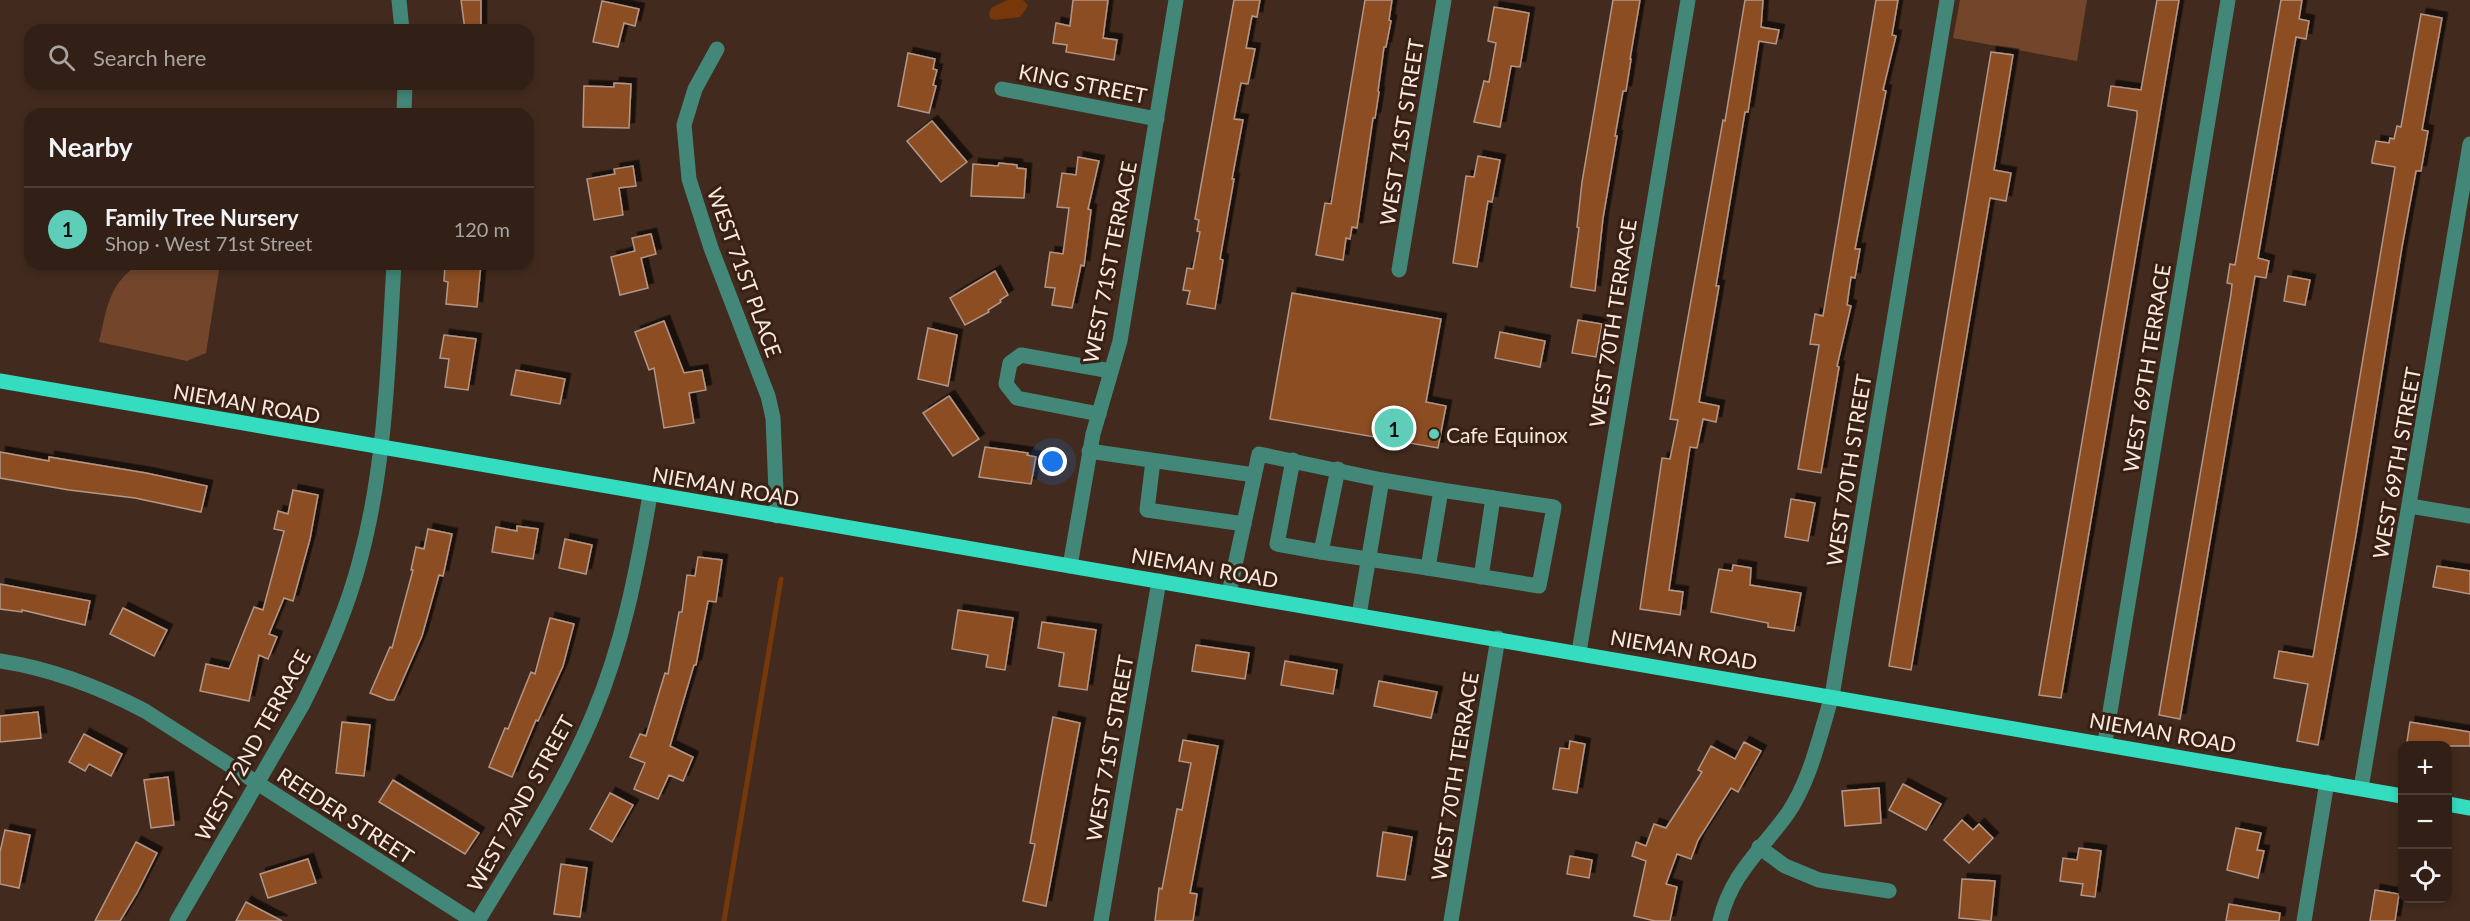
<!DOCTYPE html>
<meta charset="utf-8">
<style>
:root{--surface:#322016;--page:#3d2d23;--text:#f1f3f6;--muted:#a8a3a1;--line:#4d3e35;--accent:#5eceb8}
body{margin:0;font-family:Lato,sans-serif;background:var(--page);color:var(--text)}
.controls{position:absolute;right:18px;bottom:18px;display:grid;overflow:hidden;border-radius:12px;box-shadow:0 3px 9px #0003}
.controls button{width:54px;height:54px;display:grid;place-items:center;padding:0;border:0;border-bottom:2px solid var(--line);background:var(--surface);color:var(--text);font:30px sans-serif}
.you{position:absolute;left:1053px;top:462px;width:21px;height:21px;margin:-15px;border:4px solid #fff;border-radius:50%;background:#1a73e8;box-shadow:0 0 0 9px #1a73e833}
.badge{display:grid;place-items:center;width:39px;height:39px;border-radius:50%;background:var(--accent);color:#111;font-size:20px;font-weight:700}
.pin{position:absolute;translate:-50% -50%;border:3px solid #fff;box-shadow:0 2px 6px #0006}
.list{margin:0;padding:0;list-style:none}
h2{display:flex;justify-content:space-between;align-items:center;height:78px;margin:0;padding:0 24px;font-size:26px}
h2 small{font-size:20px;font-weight:400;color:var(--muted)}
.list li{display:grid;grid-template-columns:39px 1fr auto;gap:18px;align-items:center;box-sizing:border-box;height:84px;padding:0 24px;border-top:2px solid var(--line)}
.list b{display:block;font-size:22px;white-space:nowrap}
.list p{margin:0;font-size:20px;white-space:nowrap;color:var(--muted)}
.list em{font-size:20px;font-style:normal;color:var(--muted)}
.icon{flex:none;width:33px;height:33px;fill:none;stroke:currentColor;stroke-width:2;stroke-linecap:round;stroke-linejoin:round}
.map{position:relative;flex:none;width:2470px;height:921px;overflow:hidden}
.search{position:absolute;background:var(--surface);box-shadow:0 3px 9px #0003;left:24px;top:24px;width:510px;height:66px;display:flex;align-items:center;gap:15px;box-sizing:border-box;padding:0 21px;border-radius:18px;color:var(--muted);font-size:22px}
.panel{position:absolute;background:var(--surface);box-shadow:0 3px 9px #0003;left:24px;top:108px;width:510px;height:162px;border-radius:18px}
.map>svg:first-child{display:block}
.green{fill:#73462c}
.water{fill:#76370a}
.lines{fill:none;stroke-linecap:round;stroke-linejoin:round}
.stream{stroke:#76370a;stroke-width:5}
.building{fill:#8d4d24;stroke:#b39686;stroke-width:1.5;filter:url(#shadow)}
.minor{stroke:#438779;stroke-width:15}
.major{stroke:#34ddc0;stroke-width:15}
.poi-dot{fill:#5eceb8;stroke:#382114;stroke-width:2}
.labels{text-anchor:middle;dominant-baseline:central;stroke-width:6;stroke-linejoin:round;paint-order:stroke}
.street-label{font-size:21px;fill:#f9e9e0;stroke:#382114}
.poi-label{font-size:21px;fill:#f9e9e0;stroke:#382114;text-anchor:start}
</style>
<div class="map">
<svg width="2470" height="921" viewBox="0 0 2470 921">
<defs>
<filter id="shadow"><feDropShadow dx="5.5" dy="-5.5" stdDeviation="0" flood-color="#0009"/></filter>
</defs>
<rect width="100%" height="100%" fill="#422b1e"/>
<!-- green -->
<g class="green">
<path d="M1960 0H2087L2077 61 1953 38Z"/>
<path d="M139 264H220L206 353 187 361 99 342C107 309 108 284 139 264Z"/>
</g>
<!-- water -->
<path class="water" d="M1007 0H1023L1028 6 1020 17 994 20 990 18 989 14 991 8Z"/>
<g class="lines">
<!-- stream -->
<path class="stream" d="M724 921 781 579"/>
</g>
<!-- building -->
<g class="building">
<path d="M461 0H481V30H465Z"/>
<path d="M1073 0H1108L1103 38 1117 40 1114 60 1066 52 1067 45 1053 43 1056 23 1070 26Z"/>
<path d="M1234 0H1260L1257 17 1252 16 1246 48 1255 49 1248 84 1241 83 1234 119 1243 120 1232 179H1234L1220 259 1223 260 1215 309 1187 304 1190 291 1183 290 1187 268 1193 269 1200 232 1197 231 1199 220 1195 219Z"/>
<path d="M1365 0H1392L1389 20 1391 21 1386 47H1384L1378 91 1379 92 1375 118H1373L1357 228 1352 227 1350 239 1346 238 1343 260 1316 255 1325 203 1331 204Z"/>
<path d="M1613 0H1640L1630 59H1631L1626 91H1623L1615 136H1617L1603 218 1595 291 1571 287 1579 228 1577 227 1582 182Z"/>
<path d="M1745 0H1763L1761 27 1779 30 1776 44 1759 41 1748 112H1745L1716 286H1719L1699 402 1719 406 1716 422 1703 419 1697 448 1690 447 1669 590 1683 592 1680 615 1640 609 1662 458 1670 459 1678 420 1670 419 1723 120 1725 121Z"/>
<path d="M1876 0H1898L1892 35 1896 36 1883 90 1886 91 1855 249H1860L1855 278 1851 277 1847 305 1851 306 1837 366 1839 367 1821 473 1798 469 1819 345 1810 344 1815 314 1823 316Z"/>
<path d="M2157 0H2179L2061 698 2039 695 2137 117V111L2108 106 2111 86 2141 90Z"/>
<path d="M2281 0H2302L2299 19 2309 21 2306 39 2296 37 2258 258 2269 261 2266 278 2255 276 2180 719 2159 715 2231 294 2232 284 2227 283 2230 264 2235 265Z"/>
<path d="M602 1 639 9 635 26 624 23 618 47 593 42Z"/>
<path d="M1494 7 1529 13 1520 67 1511 66 1500 127 1474 122 1484 81 1489 82 1496 43 1488 41Z"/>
<path d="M2421 14 2442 18 2422 130 2428 131 2421 171H2416L2402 247 2356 535 2318 745 2297 741 2308 684 2274 678 2279 651 2313 657 2395 167 2372 163V160L2376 141 2389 143 2390 138 2394 139 2397 126 2401 127Z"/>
<path d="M1991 52 2013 55 1994 170 2011 173 2006 201 1990 198 1911 670 1889 666Z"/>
<path d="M908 53 935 59 933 69 937 70 933 85 936 86 929 113 898 106Z"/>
<path d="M614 83 631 84 629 128 583 127 584 86 614 87Z"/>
<path d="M932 121 967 162 941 182 907 141Z"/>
<path d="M1478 156 1500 160 1492 202 1488 201 1477 267 1453 263 1466 176 1474 177Z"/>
<path d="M1078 157 1099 161 1088 209 1091 210 1084 266 1081 265 1072 308 1052 305 1055 288 1045 287 1050 252 1063 254 1069 208 1057 207 1062 173 1076 175Z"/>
<path d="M999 163 1017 165V168L1026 169 1024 198 971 196 973 164 998 166Z"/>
<path d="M633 166 636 186 619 188 623 215 594 220 587 179 615 174 614 169Z"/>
<path d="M651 234 656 254 641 258 648 288 620 295 611 257 635 251 632 238Z"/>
<path d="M445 264H481L477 307 446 304 448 282 444 281Z"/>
<path d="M995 271 1008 295 1000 300 1001 302 988 310 989 312 965 325 950 298Z"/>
<path d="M2288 276 2310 280 2305 305 2284 301Z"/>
<path d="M1292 293 1441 319 1426 402 1446 406 1438 448 1270 419Z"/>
<path d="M1578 320 1602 324 1596 357 1572 353Z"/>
<path d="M664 321 684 373 702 370 706 390 689 393 694 423 664 428 654 368 649 370 635 332Z"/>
<path d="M928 328 957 335 948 386 918 379Z"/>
<path d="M1500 332 1545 341 1540 367 1495 358Z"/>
<path d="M444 335 476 339 468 390 445 387 449 359 440 358Z"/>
<path d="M516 370 565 379 560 404 511 395Z"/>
<path d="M949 396 979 439 953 456 923 413Z"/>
<path d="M985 447 1028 453 1027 455 1036 457 1031 484 979 477Z"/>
<path d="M0 452 49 461V457L146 473 207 486 201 512 135 498 69 490 0 478Z"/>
<path d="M293 490 318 495 310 539 293 601 284 598 269 634 277 637 268 659 259 655 249 701 200 691 206 664 229 669 254 607 263 610 284 531 274 529 278 511 288 514Z"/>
<path d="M1791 499 1815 503 1808 541 1785 537Z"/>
<path d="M517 526 538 529 533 559 492 552 496 527 517 531Z"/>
<path d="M428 529 452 534 443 576 439 575 422 636 394 700H388L370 693 390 647 392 648 413 570H411L416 547 424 549Z"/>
<path d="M565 539 592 545 586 574 559 568Z"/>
<path d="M698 557 722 560 716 602 708 601 696 665H694L670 746 693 757 683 781 669 775 658 799 634 789 645 763 630 757 640 734 646 736 665 673 668 674 679 612H682L687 575 695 576Z"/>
<path d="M1733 565 1751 568 1750 585 1801 593 1794 631 1768 627V623L1711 612 1719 569 1732 571Z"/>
<path d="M2437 566 2470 571V594L2433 587Z"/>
<path d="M0 584 90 601 85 625 22 610V612L0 609Z"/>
<path d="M123 608 167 630 154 656 110 634Z"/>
<path d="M958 610 1013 618 1005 670 986 667 988 655 952 649Z"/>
<path d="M550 618 574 624 563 666 538 721 536 720 512 777 489 767 505 728 508 729 531 672 535 674Z"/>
<path d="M1042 622 1096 630 1087 690 1059 686 1064 653 1038 648Z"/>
<path d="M1196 645 1249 653 1245 679 1192 671Z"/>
<path d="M1285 661 1337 670 1333 694 1281 685Z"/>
<path d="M1379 681 1437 692 1431 718 1374 706Z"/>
<path d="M38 712 41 738 0 742V716Z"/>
<path d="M1053 717 1080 723 1046 906 1023 901 1035 844 1030 843Z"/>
<path d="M342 722 370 725 364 776 336 773Z"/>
<path d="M2410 722 2470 732V746H2426L2407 742Z"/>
<path d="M84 734 122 754 111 776 89 764 85 771 69 762Z"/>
<path d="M1183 740 1218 746 1190 893 1197 894 1193 921H1155L1159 888 1162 889 1177 809 1182 810 1191 763 1179 761Z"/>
<path d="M1570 741 1585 744 1577 793 1553 789 1560 748 1569 749Z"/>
<path d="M1744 742 1761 751 1738 792 1731 788 1698 840 1691 859 1677 854 1666 884 1677 887 1670 921H1655L1634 916 1646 861 1632 856 1636 842 1646 846 1654 824 1666 828 1702 772 1698 770 1711 746 1735 759Z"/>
<path d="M168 777 174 825 151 828 144 780Z"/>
<path d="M393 780 479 833 465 854 379 802Z"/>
<path d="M1903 784 1941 804 1926 830 1889 810Z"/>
<path d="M1879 788 1881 823 1845 826 1842 791Z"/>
<path d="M610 793 633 805 612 842 590 829Z"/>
<path d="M1962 820 1973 830 1979 824 1993 838 1969 863 1944 840Z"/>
<path d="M2236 828 2261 833 2257 850 2264 851 2258 878 2227 870Z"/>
<path d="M5 830 30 835 19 888 0 884V852Z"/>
<path d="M1383 832 1412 837 1405 880 1377 876Z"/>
<path d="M136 842 157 853 137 893 120 921H95Z"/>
<path d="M2079 848 2101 851 2095 897 2081 895 2083 884 2060 881 2063 858 2077 860Z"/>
<path d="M1570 856 1592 860 1589 878 1567 874Z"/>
<path d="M308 859 316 883 268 898 260 874Z"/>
<path d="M561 864 587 868 580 917 554 914Z"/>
<path d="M1962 879 1995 881 1991 921 1959 918Z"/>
<path d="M2375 890 2399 894 2395 921H2370Z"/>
<path d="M246 902 282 921H236Z"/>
<path d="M2229 904 2280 913 2279 921H2226Z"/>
</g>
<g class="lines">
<!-- minor -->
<g class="minor">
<path d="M399 0 402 30"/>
<path d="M717 49 695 89 684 125 689 179 711 248 768 396 773 418 777 516"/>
<path d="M1002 89 1157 119"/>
<path d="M404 114 405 84"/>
<path d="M1399 270 1444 0"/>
<path d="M1099 414 1017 398 1006 384 1010 363 1021 355 1111 371"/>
<path d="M1089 451 1254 475"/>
<path d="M1293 460 1277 544 1321 552 1338 469"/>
<path d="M1153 461 1147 510 1244 524"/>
<path d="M2410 506 2470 516"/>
<path d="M1321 552 1428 568 1441 490 1382 480"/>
<path d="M1070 566 1093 434 1120 341 1176 0"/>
<path d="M1428 568 1539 586 1554 507 1441 490"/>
<path d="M1481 577 1493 498"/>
<path d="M1229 593 1259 454 1382 480 1359 615"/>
<path d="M1579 652 1688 0"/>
<path d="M0 661C52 669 99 687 145 711L473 921"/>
<path d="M2105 742 2228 0"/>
<path d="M2361 788 2470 144"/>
<path d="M1759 847 1785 866 1819 880 1889 891"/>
<path d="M177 921 303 704C326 658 347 610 360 560 386 464 388 362 394 264"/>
<path d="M478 921C518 854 563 787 593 715 623 644 637 570 650 495"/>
<path d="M1101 921 1159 581"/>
<path d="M1451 921 1498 638"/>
<path d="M1720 921C1731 873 1762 850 1788 813 1811 779 1820 734 1832 696L1947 0"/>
<path d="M2304 921 2327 782"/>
</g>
<!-- major -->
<g class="major">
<path d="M0 381C801 521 1603 652 2402 796"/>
<path d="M2448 804 2470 808"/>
</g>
</g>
<!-- markers -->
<circle class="poi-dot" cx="1434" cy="434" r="6"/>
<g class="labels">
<!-- street labels -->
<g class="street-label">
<text transform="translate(1083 83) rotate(11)">KING STREET</text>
<text transform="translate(1401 132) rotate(-81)">WEST 71ST STREET</text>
<text transform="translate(1109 262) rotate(-79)">WEST 71ST TERRACE</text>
<text transform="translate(745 272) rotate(70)">WEST 71ST PLACE</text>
<text transform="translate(1612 323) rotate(-81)">WEST 70TH TERRACE</text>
<text transform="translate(2146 368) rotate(-81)">WEST 69TH TERRACE</text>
<text transform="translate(247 403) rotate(10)">NIEMAN ROAD</text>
<text transform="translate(2396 463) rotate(-80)">WEST 69TH STREET</text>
<text transform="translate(1848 470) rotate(-81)">WEST 70TH STREET</text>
<text transform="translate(726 486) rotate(10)">NIEMAN ROAD</text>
<text transform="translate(1205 567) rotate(10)">NIEMAN ROAD</text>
<text transform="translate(1684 649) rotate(10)">NIEMAN ROAD</text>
<text transform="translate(2163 732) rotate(10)">NIEMAN ROAD</text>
<text transform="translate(252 745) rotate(-61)">WEST 72ND TERRACE</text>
<text transform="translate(1109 748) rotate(-80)">WEST 71ST STREET</text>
<text transform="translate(1454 776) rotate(-81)">WEST 70TH TERRACE</text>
<text transform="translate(520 803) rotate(-61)">WEST 72ND STREET</text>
<text transform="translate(346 815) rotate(33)">REEDER STREET</text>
</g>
<!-- poi labels -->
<g class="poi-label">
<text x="1446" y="434">Cafe Equinox</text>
</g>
</g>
</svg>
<div class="controls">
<button>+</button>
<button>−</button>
<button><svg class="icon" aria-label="locate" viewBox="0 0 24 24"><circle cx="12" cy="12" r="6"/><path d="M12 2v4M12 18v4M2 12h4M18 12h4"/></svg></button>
</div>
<div class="you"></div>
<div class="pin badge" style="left:1394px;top:428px">1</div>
<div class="search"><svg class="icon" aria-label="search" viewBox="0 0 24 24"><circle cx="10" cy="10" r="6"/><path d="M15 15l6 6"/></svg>Search here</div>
<section class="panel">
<h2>Nearby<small></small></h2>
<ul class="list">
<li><span class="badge">1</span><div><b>Family Tree Nursery</b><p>Shop · West 71st Street</p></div><em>120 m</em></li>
</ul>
</section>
</div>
